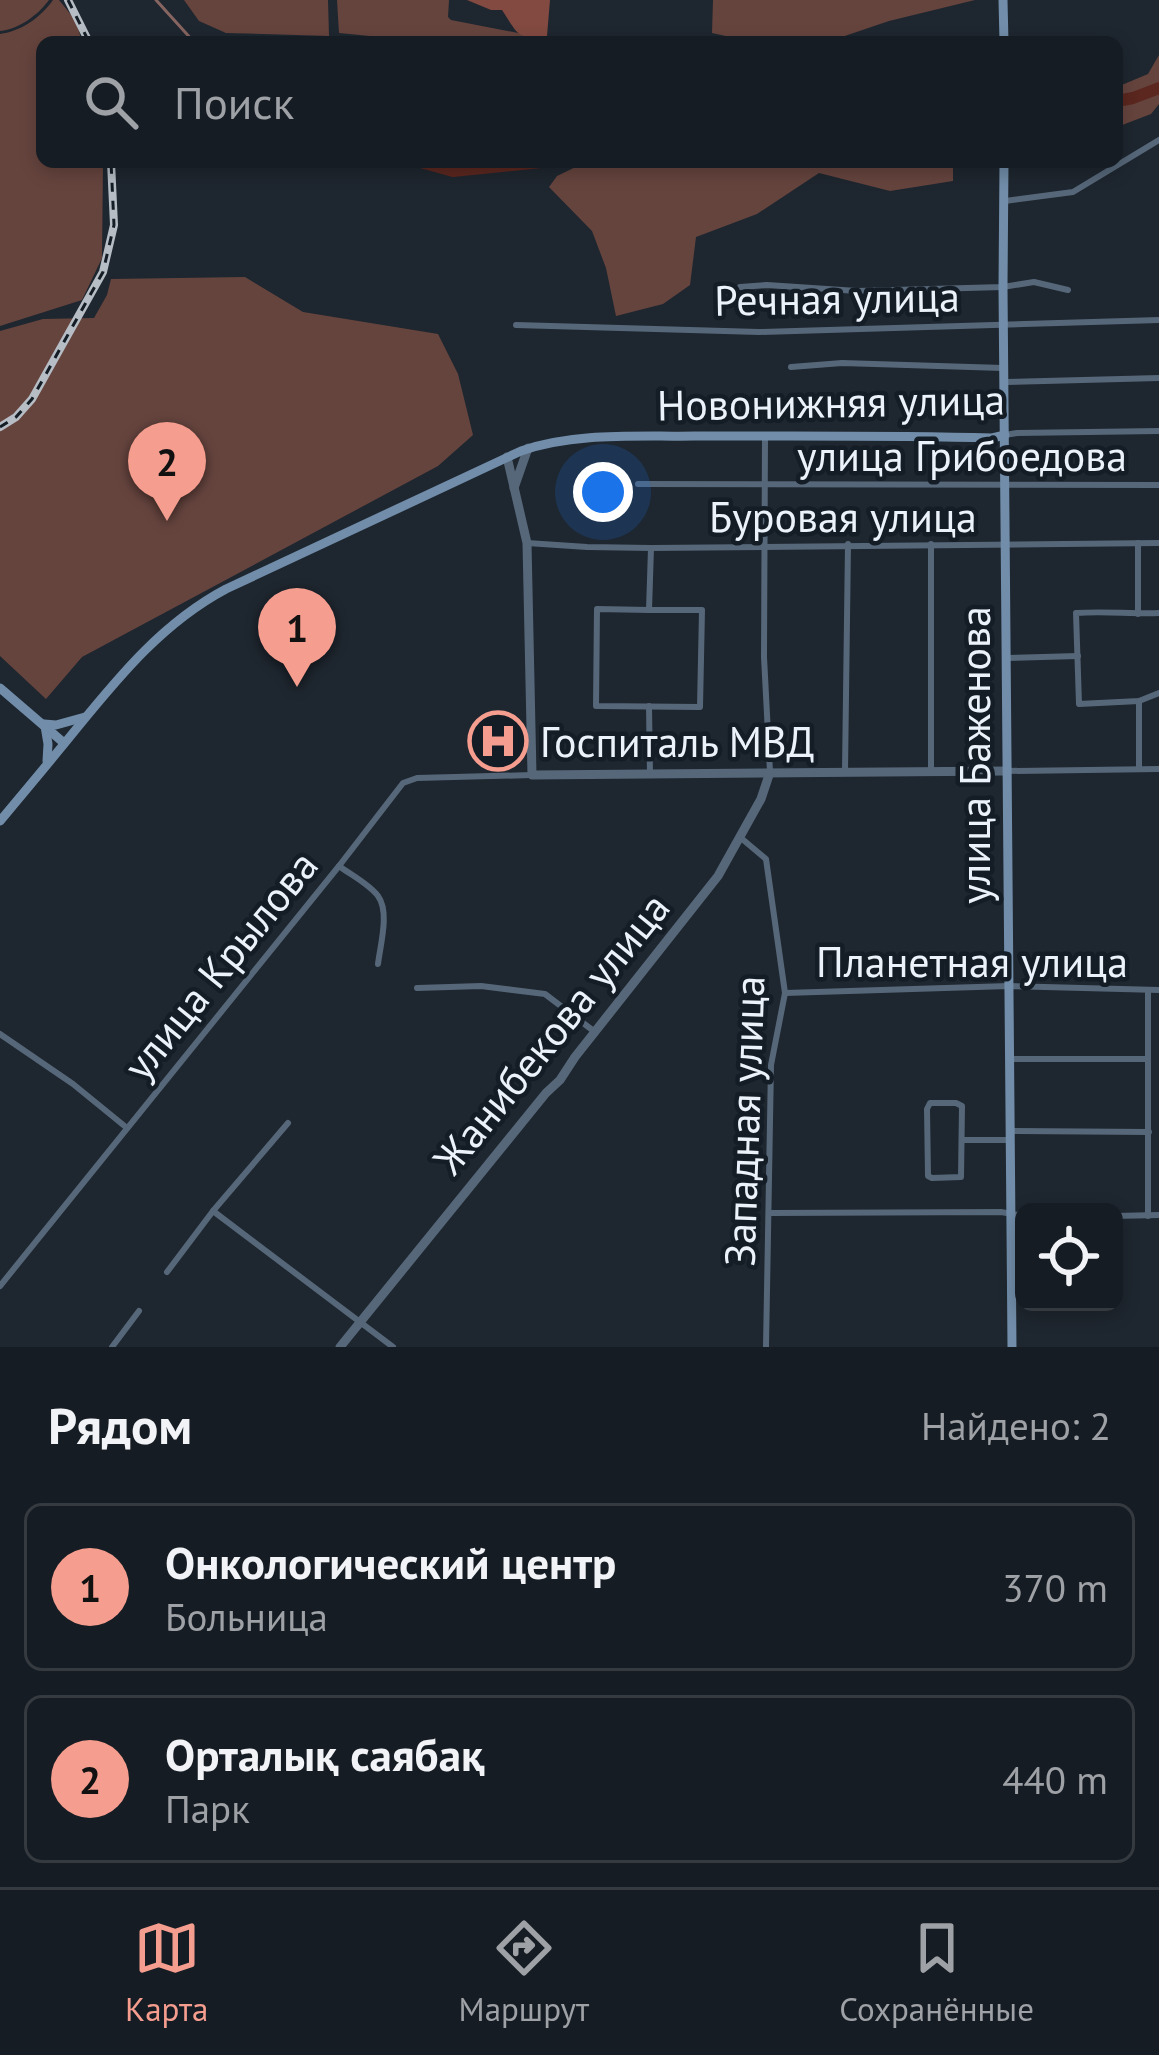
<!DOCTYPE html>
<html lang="ru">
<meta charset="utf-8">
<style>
:root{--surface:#161c23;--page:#232930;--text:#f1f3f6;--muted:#9ea1a6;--line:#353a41;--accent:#f59d8e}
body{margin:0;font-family:"PT Sans",sans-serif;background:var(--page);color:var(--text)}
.controls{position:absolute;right:36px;bottom:36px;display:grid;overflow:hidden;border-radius:18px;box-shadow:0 6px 18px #0003}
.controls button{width:108px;height:108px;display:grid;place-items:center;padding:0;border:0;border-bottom:3px solid var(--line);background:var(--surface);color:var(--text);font:60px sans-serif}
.you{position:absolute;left:603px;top:492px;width:42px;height:42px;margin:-30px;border:9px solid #fff;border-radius:50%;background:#1a73e8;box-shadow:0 0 0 18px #1a73e833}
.badge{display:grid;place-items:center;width:78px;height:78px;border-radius:50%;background:var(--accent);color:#111;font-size:39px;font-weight:700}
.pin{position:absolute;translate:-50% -99px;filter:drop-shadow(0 3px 6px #0008)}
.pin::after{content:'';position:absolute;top:63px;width:42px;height:36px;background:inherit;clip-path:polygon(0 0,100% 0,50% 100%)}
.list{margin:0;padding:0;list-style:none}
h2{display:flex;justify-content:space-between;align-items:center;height:156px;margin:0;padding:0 48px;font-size:51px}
h2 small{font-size:39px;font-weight:400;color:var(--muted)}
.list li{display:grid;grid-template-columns:78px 1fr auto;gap:36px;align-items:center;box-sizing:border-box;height:168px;margin:0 24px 24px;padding:0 24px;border:3px solid var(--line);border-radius:18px}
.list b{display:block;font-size:45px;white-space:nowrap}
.list p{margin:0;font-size:39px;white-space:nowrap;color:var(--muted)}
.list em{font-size:39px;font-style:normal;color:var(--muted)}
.icon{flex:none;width:66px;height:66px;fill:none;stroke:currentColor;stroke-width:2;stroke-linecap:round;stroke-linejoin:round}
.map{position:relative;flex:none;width:1159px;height:1347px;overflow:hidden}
.search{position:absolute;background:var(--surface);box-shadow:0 6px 18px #0003;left:36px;right:36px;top:36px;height:132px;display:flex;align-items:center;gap:30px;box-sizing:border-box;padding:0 42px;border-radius:18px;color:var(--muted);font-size:45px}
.sheet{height:540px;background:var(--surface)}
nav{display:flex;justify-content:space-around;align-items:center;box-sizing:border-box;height:168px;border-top:3px solid var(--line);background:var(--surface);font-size:33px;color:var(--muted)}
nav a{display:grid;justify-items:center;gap:6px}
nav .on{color:var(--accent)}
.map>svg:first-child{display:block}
.green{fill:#66443e}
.forest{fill:#824a41}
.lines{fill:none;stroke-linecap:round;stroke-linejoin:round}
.stream{stroke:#866460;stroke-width:3}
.river{stroke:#5b271f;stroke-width:12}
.minor{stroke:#566779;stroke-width:6}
.tertiary{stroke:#566779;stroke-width:9}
.secondary{stroke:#718da9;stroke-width:9}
.rail-casing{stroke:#b6bdc4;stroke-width:8}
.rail{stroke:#141d26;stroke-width:3;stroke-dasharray:9;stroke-linecap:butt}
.labels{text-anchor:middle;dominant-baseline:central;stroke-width:9;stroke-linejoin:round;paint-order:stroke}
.street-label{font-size:42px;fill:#ecf2f9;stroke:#141d26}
.poi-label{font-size:42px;fill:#ecf2f9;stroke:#141d26;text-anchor:start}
</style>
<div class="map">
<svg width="1159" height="1347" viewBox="0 0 1159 1347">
<rect width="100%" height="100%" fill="#1e262f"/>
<!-- green -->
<g class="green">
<path d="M0 0H49C38 15 19 29 0 31Z"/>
<path d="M53 0H59L76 21 82 42H42V162H103L102 258 82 300 0 326V34C22 31 41 17 53 0Z"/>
<path d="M184 0H328L329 36 226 33 199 21Z"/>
<path d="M337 0H449L448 17 451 20 539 37 536 42H431L339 33Z"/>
<path d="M713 0H975L889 21 827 42H753L712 33Z"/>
<path d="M1159 55V104L1151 114 1117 127V87L1148 74Z"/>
<path d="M586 162H953V181L890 191 819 173 757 214 696 237 690 285 663 304 616 316 606 268 592 231 549 187 557 176Z"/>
<path d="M245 277 303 312 438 334 458 374 473 435 438 466 82 657 46 699 0 656V331L43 319 94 318 107 295 111 279Z"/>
</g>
<!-- forest -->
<path class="forest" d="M467 0H550L547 36C516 41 517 32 502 10H491Z"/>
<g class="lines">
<!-- stream -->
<path class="stream" d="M156 0 194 42"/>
<!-- river -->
<g class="river">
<path d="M1117 101 1133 98 1159 88"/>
<path d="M421 162 453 171 541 162"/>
</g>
<!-- minor -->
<g class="minor">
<path d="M1005 201 1073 192 1159 140"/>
<path d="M740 287 767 285 857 291 1003 287 1034 282 1068 290"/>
<path d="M516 325 759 332 1159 320"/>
<path d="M791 367 842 363 1003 368"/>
<path d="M1005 382 1159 378"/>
<path d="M1005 435 1017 433 1159 431"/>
<path d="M765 436 764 657 770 772"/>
<path d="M638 484 1159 485"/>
<path d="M527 543 587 547 651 548 1159 543"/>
<path d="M1138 543V614"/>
<path d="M931 544V771"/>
<path d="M649 610H702L700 707 596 706 597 609 649 610 651 548"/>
<path d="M1159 613C1131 614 1104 611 1076 613L1079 704 1139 701 1159 693"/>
<path d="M1006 658 1078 656"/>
<path d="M649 706 650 774"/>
<path d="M1139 769V701"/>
<path d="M845 771 848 544"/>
<path d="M1007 771 1159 769"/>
<path d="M741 838 766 859 785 993 771 1065 766 1347"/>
<path d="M339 866C351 875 369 884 378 896 390 912 380 946 378 964"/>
<path d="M417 988 481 986 545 994 595 1032"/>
<path d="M1148 991V1216"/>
<path d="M785 993 1009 986 1159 990"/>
<path d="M0 1034 73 1084 127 1128"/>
<path d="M1009 1059H1147"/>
<path d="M930 1103H956L962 1106 961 1177 932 1178 928 1176 927 1109Z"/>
<path d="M1010 1131 1149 1132"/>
<path d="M963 1140H1010"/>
<path d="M213 1211 393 1347"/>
<path d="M770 1213 1001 1212 1024 1216"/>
<path d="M1114 1216 1159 1215"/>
<path d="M167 1272 213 1211 288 1123"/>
<path d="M0 1286 339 866 403 783 417 778 532 775"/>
<path d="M112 1347 139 1311"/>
</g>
<!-- tertiary -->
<g class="tertiary">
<path d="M507 457 527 543 532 775 1007 771"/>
<path d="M514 488 528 448"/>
<path d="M340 1347 546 1093 560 1080 575 1057 718 876 761 799 770 772"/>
</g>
<!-- secondary -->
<g class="secondary">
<path d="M1003 0 1004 42"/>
<path d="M1004 162 1003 287 1012 1347"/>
<path d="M0 688 64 743"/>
<path d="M44 724 56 725 85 717"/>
<path d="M45 726 48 744 47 761"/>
<path d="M0 821C26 790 52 759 77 728 121 674 164 622 226 589L521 451C575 432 639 437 695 436 794 436 893 435 992 438L1005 435"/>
</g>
<defs>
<g id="rail">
<path d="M68 0 89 42"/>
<path d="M0 427 16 417 32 399 103 272 114 225 111 162"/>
</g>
</defs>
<!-- rail casing -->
<use href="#rail" class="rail-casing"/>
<!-- rail -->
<use href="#rail" class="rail"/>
</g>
<!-- icons -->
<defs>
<symbol id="hospital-ring" viewBox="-11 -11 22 22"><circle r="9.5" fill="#141d26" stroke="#f59d8e" stroke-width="1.5"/><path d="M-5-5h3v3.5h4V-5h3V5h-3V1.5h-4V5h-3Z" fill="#f59d8e"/></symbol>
</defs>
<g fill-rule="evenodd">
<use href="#hospital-ring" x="465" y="708" width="66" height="66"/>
</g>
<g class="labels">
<!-- street labels -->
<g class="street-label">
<text transform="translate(837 298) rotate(-1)">Речная улица</text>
<text transform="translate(831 402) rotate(-1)">Новонижняя улица</text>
<text x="962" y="455">улица Грибоедова</text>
<text x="843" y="516">Буровая улица</text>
<text transform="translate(974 755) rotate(-90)">улица Баженова</text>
<text x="972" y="961">Планетная улица</text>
<text transform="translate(220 965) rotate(-51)">улица Крылова</text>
<text transform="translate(551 1033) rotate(-51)">Жанибекова улица</text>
<text transform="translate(744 1121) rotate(-88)">Западная улица</text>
</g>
<!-- poi labels -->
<g class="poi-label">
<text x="540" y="741">Госпиталь МВД</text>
</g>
</g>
</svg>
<div class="controls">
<button><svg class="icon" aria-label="locate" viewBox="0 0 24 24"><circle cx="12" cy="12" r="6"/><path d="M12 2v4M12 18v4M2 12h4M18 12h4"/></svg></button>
</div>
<div class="you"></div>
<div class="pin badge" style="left:297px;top:687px">1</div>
<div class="pin badge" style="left:167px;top:521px">2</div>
<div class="search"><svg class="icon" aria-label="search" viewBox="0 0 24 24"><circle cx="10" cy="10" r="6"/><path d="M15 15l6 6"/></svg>Поиск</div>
</div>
<section class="sheet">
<h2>Рядом<small>Найдено: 2</small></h2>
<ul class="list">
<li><span class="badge">1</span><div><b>Онкологический центр</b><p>Больница</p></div><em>370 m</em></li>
<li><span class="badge">2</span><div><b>Орталық саябақ</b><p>Парк</p></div><em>440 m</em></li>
</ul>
</section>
<nav>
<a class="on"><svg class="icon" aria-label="map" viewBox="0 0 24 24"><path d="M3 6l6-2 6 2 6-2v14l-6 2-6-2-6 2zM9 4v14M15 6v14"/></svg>Карта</a>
<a><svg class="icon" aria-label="directions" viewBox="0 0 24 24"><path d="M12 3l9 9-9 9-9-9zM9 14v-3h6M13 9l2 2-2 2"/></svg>Маршрут</a>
<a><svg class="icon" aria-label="saved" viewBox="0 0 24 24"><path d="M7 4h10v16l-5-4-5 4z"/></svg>Сохранённые</a>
</nav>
